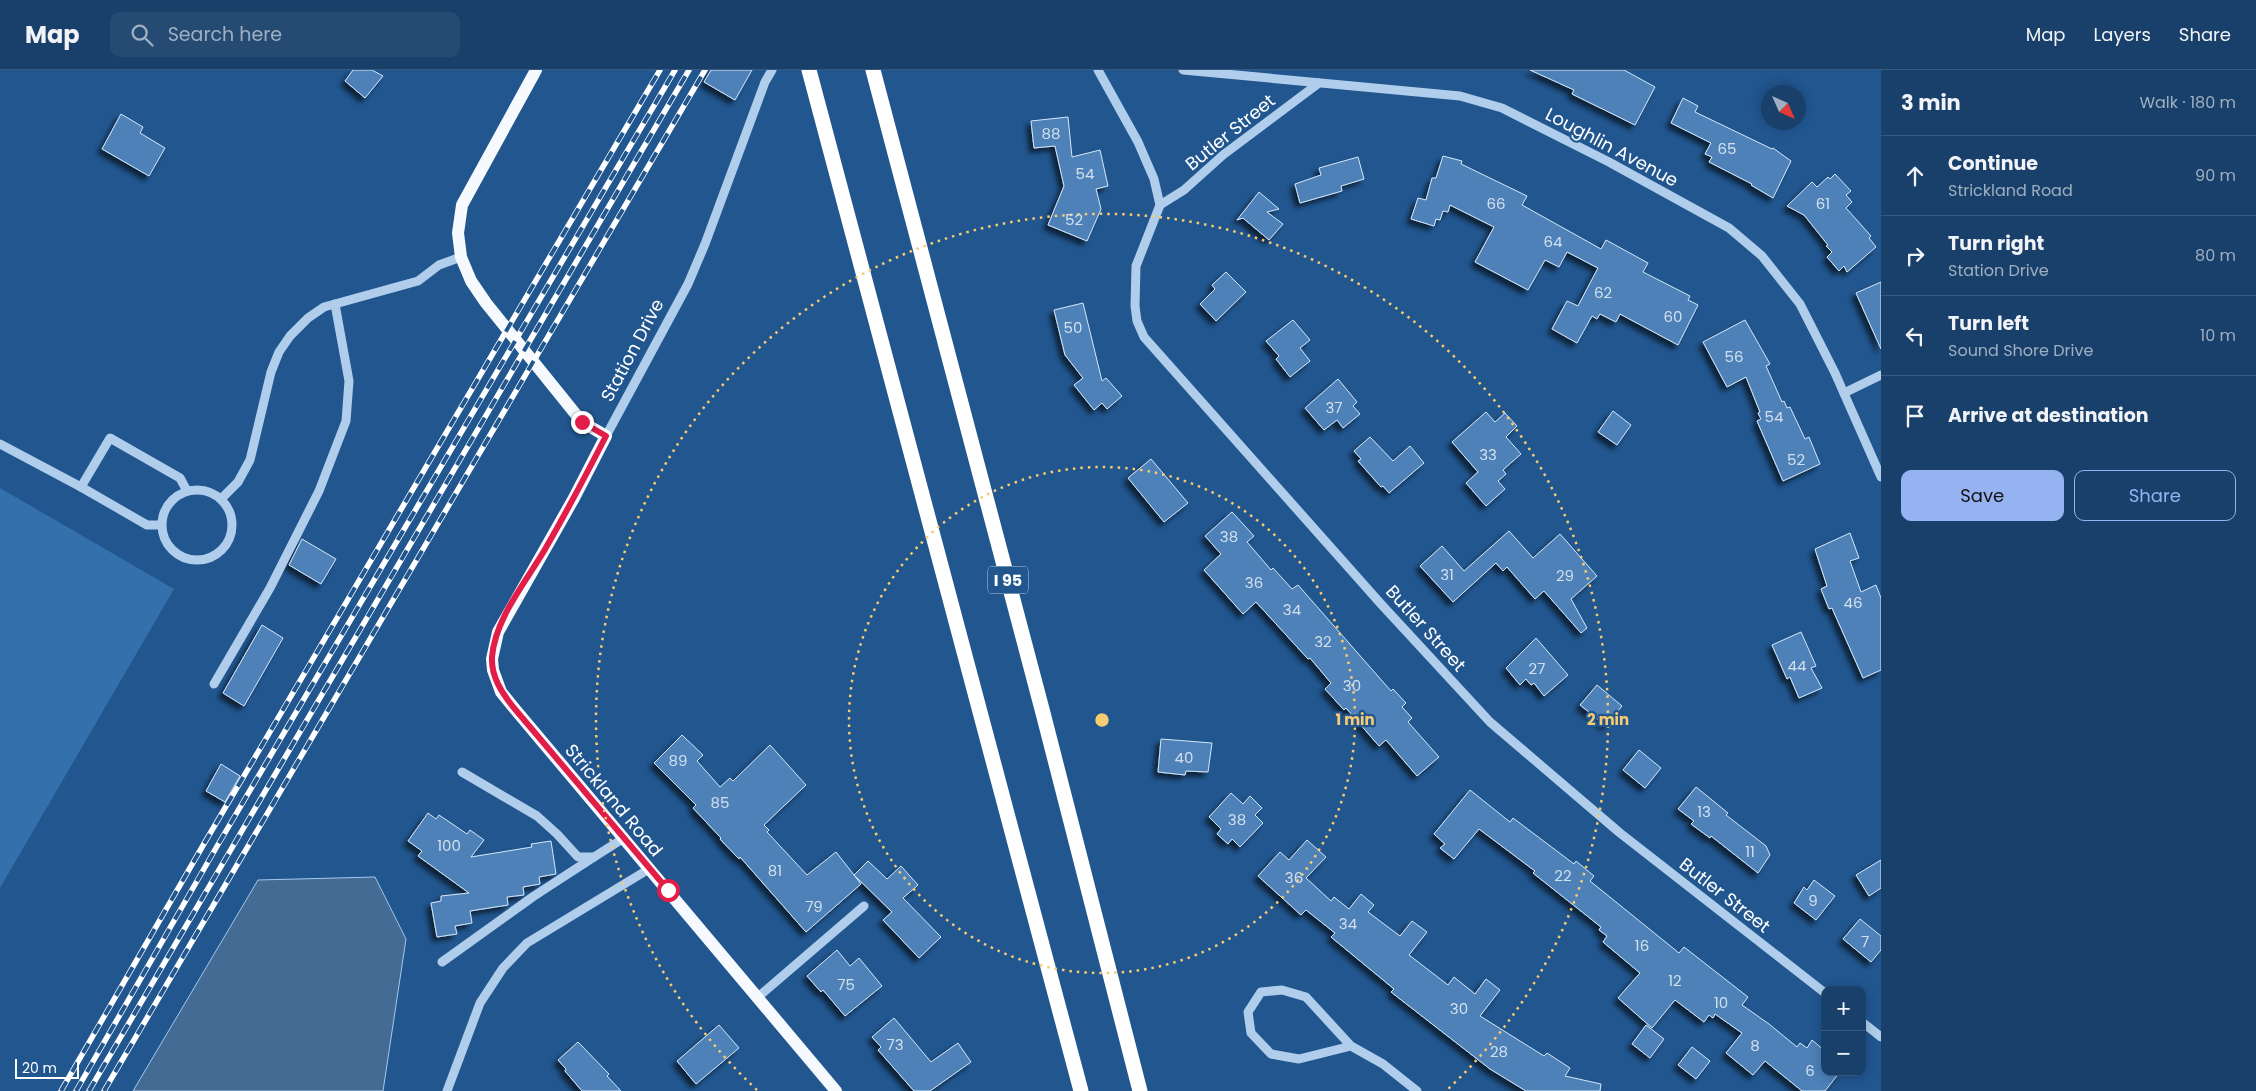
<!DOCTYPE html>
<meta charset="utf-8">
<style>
:root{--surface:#19406b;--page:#264b73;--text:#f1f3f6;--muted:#9fafc1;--line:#37597e;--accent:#95b2f1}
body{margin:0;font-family:Poppins,sans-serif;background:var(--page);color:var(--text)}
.controls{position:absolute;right:15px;bottom:15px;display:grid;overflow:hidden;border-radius:10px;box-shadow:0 2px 12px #0003}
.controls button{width:45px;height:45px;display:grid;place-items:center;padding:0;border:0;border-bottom:1px solid var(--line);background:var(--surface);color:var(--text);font:25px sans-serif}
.compass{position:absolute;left:1761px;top:15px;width:45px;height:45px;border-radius:50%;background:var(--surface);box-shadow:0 2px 12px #0003;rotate:135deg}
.scale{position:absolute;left:15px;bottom:12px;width:64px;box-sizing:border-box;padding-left:5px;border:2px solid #fff;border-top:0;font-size:14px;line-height:18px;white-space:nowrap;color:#fff;-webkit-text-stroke:4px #21568f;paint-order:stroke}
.stop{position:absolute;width:15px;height:15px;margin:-11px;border:4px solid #e11d48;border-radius:50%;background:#fff}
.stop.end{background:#e11d48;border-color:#fff;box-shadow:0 1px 5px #0008}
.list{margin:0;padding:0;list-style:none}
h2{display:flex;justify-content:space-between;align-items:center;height:65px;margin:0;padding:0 20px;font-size:21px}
h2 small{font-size:16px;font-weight:400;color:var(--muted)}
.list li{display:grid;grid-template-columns:32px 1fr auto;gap:15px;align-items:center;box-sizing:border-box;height:80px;padding:0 20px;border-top:1px solid var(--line)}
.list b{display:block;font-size:19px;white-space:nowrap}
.list p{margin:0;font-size:16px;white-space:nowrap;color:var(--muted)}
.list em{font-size:16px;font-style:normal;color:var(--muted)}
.actions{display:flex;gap:10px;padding:15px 20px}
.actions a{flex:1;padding:11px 0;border:1px solid var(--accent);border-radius:10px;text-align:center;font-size:18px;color:var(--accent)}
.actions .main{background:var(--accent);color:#111}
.icon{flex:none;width:28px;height:28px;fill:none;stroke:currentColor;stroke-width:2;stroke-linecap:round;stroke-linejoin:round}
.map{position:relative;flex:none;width:1881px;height:1021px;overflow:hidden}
header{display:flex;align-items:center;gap:30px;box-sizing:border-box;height:70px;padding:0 25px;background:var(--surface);border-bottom:1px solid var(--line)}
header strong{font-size:24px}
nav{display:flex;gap:28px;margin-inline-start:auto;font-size:18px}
.search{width:350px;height:45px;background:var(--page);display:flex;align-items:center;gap:12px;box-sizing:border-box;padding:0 18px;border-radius:10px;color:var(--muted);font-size:19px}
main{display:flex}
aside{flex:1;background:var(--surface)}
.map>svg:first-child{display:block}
.green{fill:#3470ac}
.water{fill:#446b93;stroke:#a4c9ee}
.building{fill:#4d81b8;stroke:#d5e7f9;filter:url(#shadow)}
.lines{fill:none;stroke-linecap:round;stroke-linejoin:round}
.minor{stroke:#b0ceec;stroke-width:9}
.major{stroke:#f6faff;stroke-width:12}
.highway{stroke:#fff;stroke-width:15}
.rail-casing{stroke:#fff;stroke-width:5.5}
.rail{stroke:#21568f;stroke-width:4;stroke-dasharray:11;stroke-linecap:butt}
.route{stroke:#e11d48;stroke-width:6}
.ring{fill:none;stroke:#f9cb71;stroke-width:2.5;stroke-dasharray:2.5 5}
.labels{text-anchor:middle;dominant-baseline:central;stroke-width:4.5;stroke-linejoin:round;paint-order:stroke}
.number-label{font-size:15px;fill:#d2e0ed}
.shield{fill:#21568f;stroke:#bcccdd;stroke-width:1}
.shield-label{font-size:16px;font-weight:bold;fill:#fff}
.street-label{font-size:18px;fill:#fff;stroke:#21568f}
.centre{fill:#f9cb71;stroke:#21568f;stroke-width:2.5}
.ring-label{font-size:15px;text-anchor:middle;font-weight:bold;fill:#f9cb71;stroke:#21568f;stroke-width:4.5;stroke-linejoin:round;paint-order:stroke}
</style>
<header>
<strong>Map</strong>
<div class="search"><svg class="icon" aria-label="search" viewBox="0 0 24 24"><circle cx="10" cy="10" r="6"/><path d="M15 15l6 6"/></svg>Search here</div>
<nav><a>Map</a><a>Layers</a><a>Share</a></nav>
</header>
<main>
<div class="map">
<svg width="1881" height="1021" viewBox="0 0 1881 1021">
<defs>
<filter id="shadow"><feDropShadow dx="-4.5" dy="4.5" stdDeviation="2.5" flood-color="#0009"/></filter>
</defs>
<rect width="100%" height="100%" fill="#21568f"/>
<!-- green -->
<path class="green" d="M0 418 174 519 0 818Z"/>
<!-- water -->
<path class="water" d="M375 807 406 869 383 1021H133L258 810Z"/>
<!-- building -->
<g class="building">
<path d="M353 0H372L383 6 365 28 345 11Z"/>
<path d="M711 0H752L735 30 704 12Z"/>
<path d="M1530 0H1624L1655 17 1635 55 1572 24 1574 20Z"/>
<path d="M1683 28 1698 36 1695 42 1772 79 1773 78 1791 91 1773 128 1751 115 1752 114 1709 92 1712 87 1705 84 1711 73 1671 53Z"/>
<path d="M121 44 143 57 140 63 165 78 149 106 102 79Z"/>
<path d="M1068 47 1072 87 1100 80 1108 116 1096 119 1101 139 1087 171 1048 155 1064 116 1055 76 1034 78 1031 51Z"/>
<path d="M1443 86 1462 91 1461 94 1527 126 1522 135 1601 179 1606 170 1648 193 1643 202 1690 226 1688 230 1698 235 1678 275 1620 244 1616 252 1600 244 1597 249 1592 246 1577 273 1552 259 1567 231 1578 236 1598 198 1567 182 1559 197 1545 190 1528 220 1475 192 1494 157 1450 135 1448 142 1443 141 1440 150 1436 149 1434 156 1411 149 1418 128 1426 130 1432 108H1436Z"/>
<path d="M1358 87 1364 109 1341 116 1342 121 1300 133 1295 114 1321 105 1319 98Z"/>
<path d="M1835 104 1851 121 1846 125 1852 132 1846 138 1871 166 1869 168 1876 177 1847 202 1844 196 1839 201 1827 187 1832 182 1826 176 1828 175 1804 145 1787 136 1812 112 1817 117 1828 107 1830 109Z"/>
<path d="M1259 122 1279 139 1267 142 1283 154 1269 170 1243 148 1237 150Z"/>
<path d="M1226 202 1246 222 1216 251 1200 234 1215 219 1212 215Z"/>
<path d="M1881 212V279L1856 223Z"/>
<path d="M1083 233 1102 311 1106 308 1122 326 1107 339 1102 333 1094 340 1074 315 1083 308 1065 285 1054 240Z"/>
<path d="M1293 250 1310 270 1300 278 1310 291 1290 307 1276 289 1279 286 1266 271Z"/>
<path d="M1745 250 1770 294 1766 296 1782 332 1784 331 1787 338 1790 337 1805 369 1809 367 1820 394 1783 411 1757 351 1761 349 1758 343 1760 342 1746 307 1727 317 1703 272Z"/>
<path d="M1338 309 1357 332 1353 336 1360 344 1343 358 1337 350 1324 360 1305 338Z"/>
<path d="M1613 341 1631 355 1617 375 1598 362Z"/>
<path d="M1486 342 1495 352 1505 343 1517 356 1506 367 1521 384 1503 400 1506 404 1498 411 1505 419 1486 436 1466 413 1478 402 1452 372Z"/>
<path d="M1370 367 1393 391 1410 376 1424 393 1389 423 1383 416 1381 417 1358 391 1361 389 1354 381Z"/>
<path d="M1151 389 1188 433 1164 452 1128 408Z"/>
<path d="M1232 442 1254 466 1247 472 1271 500 1273 498 1292 519 1298 515 1391 621 1393 619 1406 633 1402 637 1412 648 1408 652 1439 687 1417 706 1386 670 1379 676 1346 638 1344 640 1325 619 1331 613 1310 588 1308 589 1256 532 1243 544 1204 500 1221 484 1205 466Z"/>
<path d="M1509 461 1533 488 1560 464 1597 506 1571 529 1587 558 1581 563 1544 521 1535 529 1507 497 1503 501 1496 493 1453 532 1420 496 1442 476 1464 501Z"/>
<path d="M1850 463 1859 488 1850 491 1861 522 1876 515 1881 528V600L1863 608 1832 538 1829 539 1821 519 1827 516 1815 479Z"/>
<path d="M302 469 336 489 321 514 289 495Z"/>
<path d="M262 555 283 568 244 636 223 623Z"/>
<path d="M1801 562 1816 596 1811 598 1822 618 1799 628 1790 607 1787 609 1772 575Z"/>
<path d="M1536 568 1568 605 1544 626 1534 613 1531 615 1526 609 1520 615 1506 598Z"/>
<path d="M1597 615 1622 636 1606 656 1580 635Z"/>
<path d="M682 665 703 685 697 691 720 717 730 708 733 711 770 675 806 715 764 755 769 760 767 762 807 805 836 782 861 814 806 862 740 787 739 789 720 769 721 768 693 738 696 735 654 693Z"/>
<path d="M1161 669 1212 673 1208 702 1186 701 1185 705 1158 702Z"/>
<path d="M1639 680 1661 698 1645 718 1623 700Z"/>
<path d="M221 694 240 706 225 732 206 721Z"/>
<path d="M1696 717 1728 743 1726 745 1766 776 1770 785 1758 803 1711 766 1710 768 1691 754 1694 751 1678 739Z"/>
<path d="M1470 720 1510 752 1513 748 1574 794 1576 791 1594 806 1590 811 1679 883 1684 877 1748 927 1742 935 1769 954 1797 977 1800 973 1807 978 1812 970 1825 981V1002H1840L1825 1021H1802L1765 991 1753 1005 1726 983 1742 963 1715 944 1713 948 1709 945 1704 952 1675 930 1652 958 1618 928 1640 903 1603 872 1607 866 1599 860 1601 857 1533 803 1535 801 1479 759 1454 789 1440 778 1445 774 1434 764Z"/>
<path d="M1231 723 1243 734 1250 726 1262 738 1255 745 1263 753 1240 777 1232 769 1228 774 1217 764 1221 759 1209 747Z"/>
<path d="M428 743 436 749 439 745 467 764 470 760 484 770 471 787 532 777 531 774 551 771 556 804 539 807 540 814 523 817 524 825 507 827 508 835 470 841 472 853 455 856 457 864 437 867 431 833 441 831V826L469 823 418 786 422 781 408 771Z"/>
<path d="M1307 770 1326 787 1306 808 1331 831 1334 827 1349 839 1361 824 1374 835 1368 842 1400 866 1412 851 1427 862 1409 885 1448 915 1454 907 1475 924 1486 909 1500 920 1480 946 1544 986 1547 983 1570 998 1565 1006 1601 1014 1600 1021H1526L1490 999 1391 922 1394 919 1331 867 1335 863 1306 840 1301 845 1258 806 1280 782 1289 790Z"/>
<path d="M1881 790V818L1869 826 1856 805Z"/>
<path d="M868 791 887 809 901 796 918 815 903 828 941 867 919 888 883 850 892 842 854 805Z"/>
<path d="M1814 810 1835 826 1816 850 1794 833 1804 817 1807 820Z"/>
<path d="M1860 849 1881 866V880L1871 892 1843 869Z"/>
<path d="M837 880 850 896 859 888 882 916 845 946 823 920 821 922 807 906Z"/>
<path d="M894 948 931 992 958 973 971 992 930 1021H914L878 980 881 977 872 967Z"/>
<path d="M719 955 739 978 696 1014 677 991Z"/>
<path d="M1646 955 1664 969 1650 988 1632 974Z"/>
<path d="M578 972 609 1004 607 1006 621 1021H582L565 1001 566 999 558 990Z"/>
<path d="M1692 977 1710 991 1696 1009 1678 995Z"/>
</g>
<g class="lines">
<!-- minor -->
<g class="minor">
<path d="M1098 0 1138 72 1154 109 1160 135 1136 196 1135 236 1137 251 1144 267 1381 534 1490 652 1620 763 1825 923"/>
<path d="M1183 0 1460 26 1502 38 1609 92 1729 158 1762 186 1800 234 1835 303 1881 407"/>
<path d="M1160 135 1184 120 1223 85 1319 13"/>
<path d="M1844 323 1881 305"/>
<path d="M606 366 688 214 705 174 765 12 772 0"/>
<path d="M0 374 81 417"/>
<circle cx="197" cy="455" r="35"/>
<path d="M221 429 238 412 250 390 271 302 279 282 290 266 308 248 324 237 418 211 439 195 461 187"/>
<path d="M161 455H147L81 417 110 368 180 408 187 421"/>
<path d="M214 614 270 518 319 421 346 351 349 311 335 234"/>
<path d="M462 702 537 746 557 764 578 787H594L624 768"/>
<path d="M442 892 534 826 594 787"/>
<path d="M758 927 864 836"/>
<path d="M1862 952 1881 967"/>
<path d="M1351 976 1299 989 1271 984 1251 963 1248 942 1261 922 1282 920 1306 927 1351 976 1383 994 1417 1021"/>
<path d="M447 1021 480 933 503 898 527 873 649 799"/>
</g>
<!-- major -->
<path class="major" d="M536 0 462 135 458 163 461 187 471 211 486 233 582 352 606 366 574 428 498 562 492 589 493 600 501 622 514 638 836 1021"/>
<!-- highway -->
<g class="highway">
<path d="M809 0 1081 1021"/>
<path d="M873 0 1043 643 1140 1021"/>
</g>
<defs>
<g id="rail">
<path d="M61 1021 205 772 660 0"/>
<path d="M76 1021 216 778 675 0"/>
<path d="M89 1021 689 0"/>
<path d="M104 1021 705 0"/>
</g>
</defs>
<!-- rail casing -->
<use href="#rail" class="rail-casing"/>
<!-- rail -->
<use href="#rail" class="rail"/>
</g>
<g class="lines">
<!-- route -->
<path class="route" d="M582 352 606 366C586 405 566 443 544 481 525 513 495 549 492 587 491 607 502 623 514 638L668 820"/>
</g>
<!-- distance rings -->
<g class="ring">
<circle cx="1102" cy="650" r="253"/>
<path d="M757 1020A506 506 0 1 1 1447 1020"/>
</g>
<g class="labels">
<!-- number labels -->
<g class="number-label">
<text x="1051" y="63">88</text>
<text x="1727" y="78">65</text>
<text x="1085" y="103">54</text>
<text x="1496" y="133">66</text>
<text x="1823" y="133">61</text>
<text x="1074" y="149">52</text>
<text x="1553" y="171">64</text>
<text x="1603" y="222">62</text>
<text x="1673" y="246">60</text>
<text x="1073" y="257">50</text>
<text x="1734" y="286">56</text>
<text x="1334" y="337">37</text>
<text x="1774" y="346">54</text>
<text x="1488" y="384">33</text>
<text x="1796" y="389">52</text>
<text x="1229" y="466">38</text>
<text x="1447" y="504">31</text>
<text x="1565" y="505">29</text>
<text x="1254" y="512">36</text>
<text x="1853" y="532">46</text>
<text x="1292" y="539">34</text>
<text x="1323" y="571">32</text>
<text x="1797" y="595">44</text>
<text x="1537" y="598">27</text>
<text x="1352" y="615">30</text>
<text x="1184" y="687">40</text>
<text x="678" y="690">89</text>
<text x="720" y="732">85</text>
<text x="1704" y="741">13</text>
<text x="1237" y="749">38</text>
<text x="449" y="775">100</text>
<text x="1750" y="781">11</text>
<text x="775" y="800">81</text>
<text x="1563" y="805">22</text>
<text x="1294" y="807">36</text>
<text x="1813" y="830">9</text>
<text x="814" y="836">79</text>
<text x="1348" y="853">34</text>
<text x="1865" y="871">7</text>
<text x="1642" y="875">16</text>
<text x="1675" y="910">12</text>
<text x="846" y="914">75</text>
<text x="1721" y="932">10</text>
<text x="1459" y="938">30</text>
<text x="895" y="974">73</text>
<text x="1755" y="975">8</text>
<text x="1499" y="981">28</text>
<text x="1810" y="1000">6</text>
</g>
<!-- shield labels -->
<rect class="shield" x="988" y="496.5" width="40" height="27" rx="4"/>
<g class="shield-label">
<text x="1008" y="510">I 95</text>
</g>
<!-- street labels -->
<g class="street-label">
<text transform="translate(1230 62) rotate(-39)">Butler Street</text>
<text transform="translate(1612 77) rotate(28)">Loughlin Avenue</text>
<text transform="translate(632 280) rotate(-62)">Station Drive</text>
<text transform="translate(1426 558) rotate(48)">Butler Street</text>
<text transform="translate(614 730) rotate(50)">Strickland Road</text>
<text transform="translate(1725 825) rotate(38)">Butler Street</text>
</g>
</g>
<circle cx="1102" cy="650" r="8" class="centre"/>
<g class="ring-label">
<text x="1355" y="655">1 min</text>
<text x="1608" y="655">2 min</text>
</g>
</svg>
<div class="controls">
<button>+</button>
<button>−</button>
</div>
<svg class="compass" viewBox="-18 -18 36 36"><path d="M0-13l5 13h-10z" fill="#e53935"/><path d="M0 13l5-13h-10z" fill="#9fafc1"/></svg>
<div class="scale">20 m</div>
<div class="stop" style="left:668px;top:820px"></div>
<div class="stop end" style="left:582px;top:352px"></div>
</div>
<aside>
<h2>3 min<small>Walk · 180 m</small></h2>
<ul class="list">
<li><svg class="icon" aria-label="ahead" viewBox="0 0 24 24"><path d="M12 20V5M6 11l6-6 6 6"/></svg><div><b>Continue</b><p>Strickland Road</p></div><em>90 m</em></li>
<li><svg class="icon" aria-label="right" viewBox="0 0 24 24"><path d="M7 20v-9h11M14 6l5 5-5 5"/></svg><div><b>Turn right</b><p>Station Drive</p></div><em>80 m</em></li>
<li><svg class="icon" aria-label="left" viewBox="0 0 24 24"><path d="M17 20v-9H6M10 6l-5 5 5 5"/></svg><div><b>Turn left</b><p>Sound Shore Drive</p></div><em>10 m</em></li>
<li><svg class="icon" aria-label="arrive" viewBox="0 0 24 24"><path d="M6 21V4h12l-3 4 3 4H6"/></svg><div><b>Arrive at destination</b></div></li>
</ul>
<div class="actions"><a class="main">Save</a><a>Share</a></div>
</aside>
</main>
